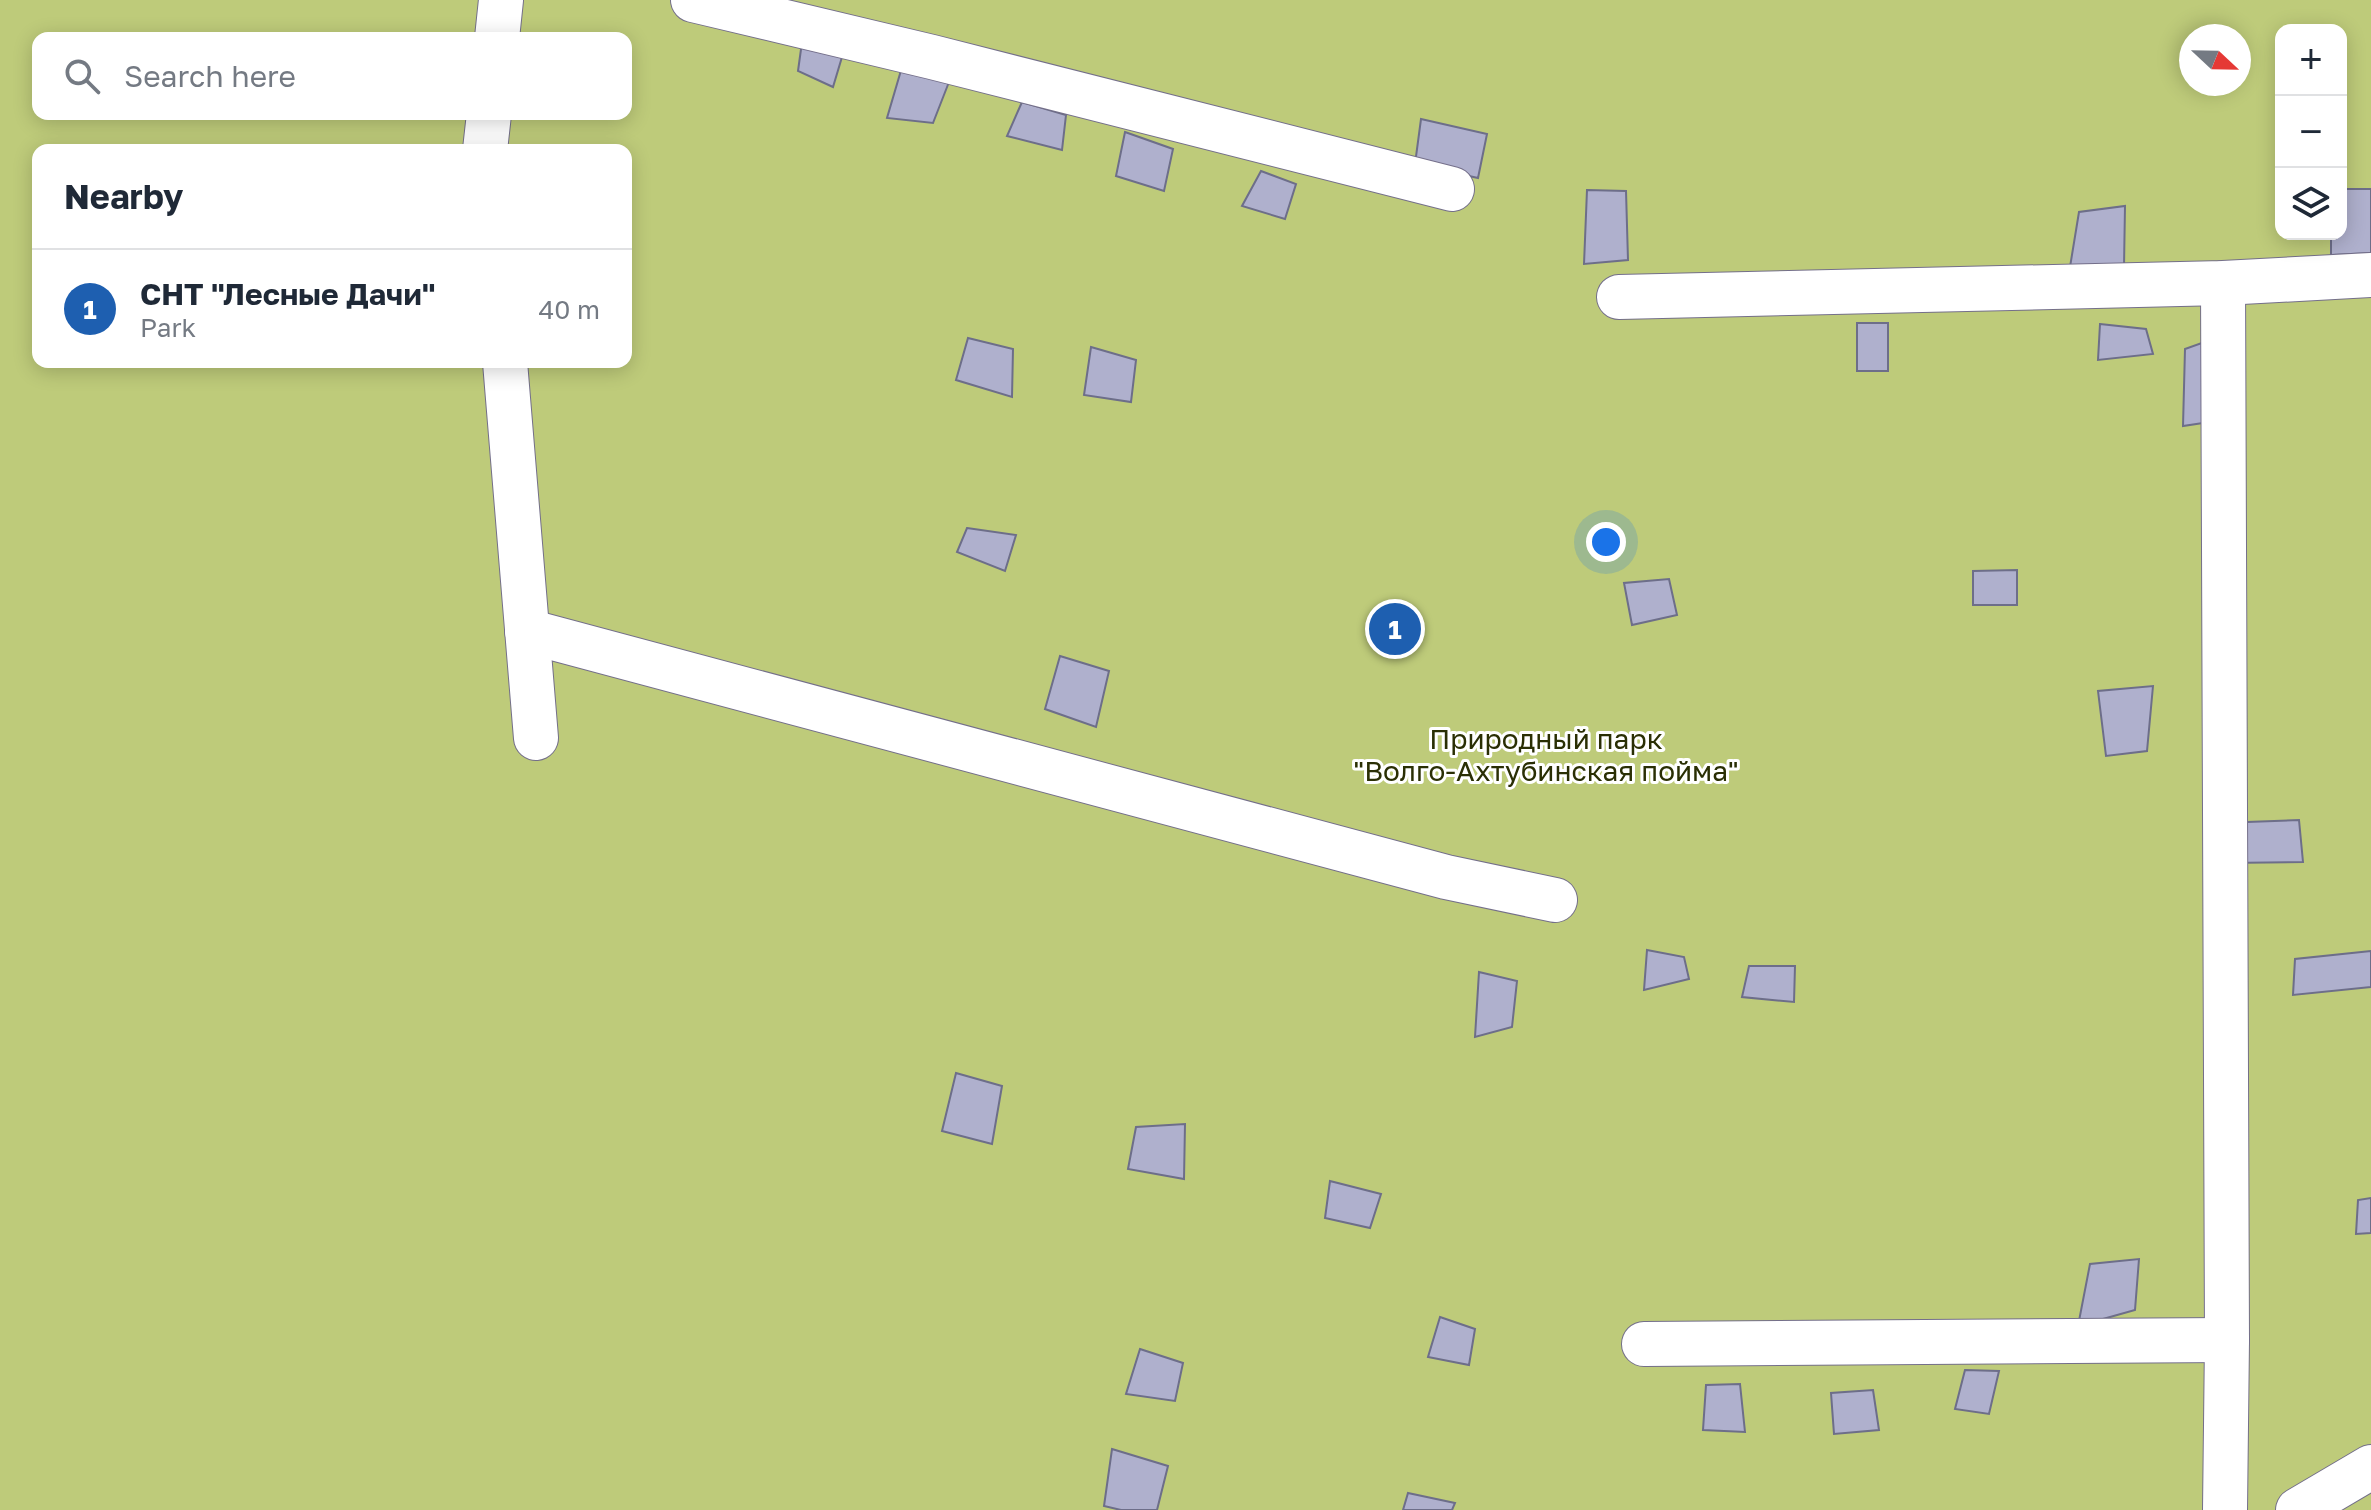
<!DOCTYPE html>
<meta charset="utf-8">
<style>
:root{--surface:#fff;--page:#f6f6f7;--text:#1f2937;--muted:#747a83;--line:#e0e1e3;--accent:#1e5fb0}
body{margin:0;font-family:"Golos Text",sans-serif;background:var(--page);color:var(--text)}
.controls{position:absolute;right:24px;top:24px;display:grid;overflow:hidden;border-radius:16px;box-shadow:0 4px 20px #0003}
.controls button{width:72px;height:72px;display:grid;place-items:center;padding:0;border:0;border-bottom:2px solid var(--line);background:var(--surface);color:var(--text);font:40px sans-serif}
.compass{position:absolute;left:2179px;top:24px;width:72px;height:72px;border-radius:50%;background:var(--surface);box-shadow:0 4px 20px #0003;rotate:112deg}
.you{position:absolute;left:1606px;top:542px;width:28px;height:28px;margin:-20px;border:6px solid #fff;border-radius:50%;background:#1a73e8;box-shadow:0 0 0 12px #1a73e833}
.badge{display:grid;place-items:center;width:52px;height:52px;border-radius:50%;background:var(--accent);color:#fff;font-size:26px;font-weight:700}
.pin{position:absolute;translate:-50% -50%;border:4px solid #fff;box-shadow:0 2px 8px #0006}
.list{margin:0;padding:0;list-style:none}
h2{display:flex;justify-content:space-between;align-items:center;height:104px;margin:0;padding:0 32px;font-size:34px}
h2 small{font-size:26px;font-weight:400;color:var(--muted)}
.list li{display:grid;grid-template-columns:52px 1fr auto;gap:24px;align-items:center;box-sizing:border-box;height:120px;padding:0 32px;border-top:2px solid var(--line)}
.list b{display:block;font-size:30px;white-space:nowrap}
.list p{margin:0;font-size:26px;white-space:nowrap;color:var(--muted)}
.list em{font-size:26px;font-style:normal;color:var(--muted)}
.icon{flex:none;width:44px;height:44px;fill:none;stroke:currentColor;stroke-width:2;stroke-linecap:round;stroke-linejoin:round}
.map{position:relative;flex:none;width:2371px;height:1510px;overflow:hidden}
.search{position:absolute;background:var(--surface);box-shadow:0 4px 20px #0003;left:32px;top:32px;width:600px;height:88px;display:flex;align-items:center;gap:20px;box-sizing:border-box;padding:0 28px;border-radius:16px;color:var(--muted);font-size:30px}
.panel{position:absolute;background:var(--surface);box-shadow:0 4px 20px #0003;left:32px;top:144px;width:600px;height:224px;border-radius:16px}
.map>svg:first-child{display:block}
.green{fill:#becb7a;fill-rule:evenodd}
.building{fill:#afb0cd;stroke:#6d6e89;stroke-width:2}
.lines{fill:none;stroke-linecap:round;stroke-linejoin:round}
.minor-casing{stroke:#746f8a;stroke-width:46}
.minor{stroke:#fff;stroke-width:44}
.labels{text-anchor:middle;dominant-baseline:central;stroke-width:6;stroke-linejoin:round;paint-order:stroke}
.park-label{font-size:28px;fill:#2a2f04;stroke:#fff}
</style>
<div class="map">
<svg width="2371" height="1510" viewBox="0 0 2371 1510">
<rect width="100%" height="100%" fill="#e7e2fb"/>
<!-- green -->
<path class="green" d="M0 0H2371V1510H0ZM2281 30H2341V234H2281ZM2191 36H2239V84H2191ZM38 38H626V114H38ZM38 150H626V362H38Z"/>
<!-- building -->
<g class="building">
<path d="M848 37 833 87 798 71 802 42Z"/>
<path d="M902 67 949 82 933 123 887 118Z"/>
<path d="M1022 102 1066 115 1062 150 1007 136Z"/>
<path d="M1421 119 1487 134 1478 178 1415 164Z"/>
<path d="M1125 132 1173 149 1164 191 1116 176Z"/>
<path d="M1261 171 1296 184 1285 219 1242 206Z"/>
<path d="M2341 189H2371V253L2331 255V234H2341Z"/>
<path d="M1587 190 1626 191 1628 260 1584 264Z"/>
<path d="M2125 206 2124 267H2070L2079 212Z"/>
<rect x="1857" y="323" width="31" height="48"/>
<path d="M2100 324 2146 329 2153 354 2098 360Z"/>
<path d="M968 338 1013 349 1012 397 956 380Z"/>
<path d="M2210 340 2223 420 2183 426 2185 349Z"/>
<path d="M1091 347 1136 360 1131 402 1084 395Z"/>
<path d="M967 528 1016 535 1005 571 957 552Z"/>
<path d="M2017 570V605H1973V571Z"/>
<path d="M1669 579 1677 615 1632 625 1624 583Z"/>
<path d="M1060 656 1109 671 1096 727 1045 709Z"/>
<path d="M2153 686 2147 751 2106 756 2098 691Z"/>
<path d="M2299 820 2303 862 2226 863 2247 822Z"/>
<path d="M1647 950 1684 957 1689 979 1644 990Z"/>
<path d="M2371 951V987L2293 995 2295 959Z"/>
<path d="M1749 966H1795L1794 1002 1742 997Z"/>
<path d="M1479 972 1517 981 1512 1027 1475 1037Z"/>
<path d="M956 1073 1002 1086 992 1144 942 1131Z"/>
<path d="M1185 1124 1184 1179 1128 1169 1136 1127Z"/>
<path d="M1330 1181 1381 1194 1370 1228 1325 1218Z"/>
<path d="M2371 1198V1233L2356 1234 2358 1200Z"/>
<path d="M2139 1259 2135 1310 2078 1326 2090 1264Z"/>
<path d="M1440 1317 1475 1329 1469 1365 1428 1357Z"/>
<path d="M1140 1349 1183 1363 1175 1401 1126 1394Z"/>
<path d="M1965 1370 1999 1371 1989 1414 1955 1409Z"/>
<path d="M1740 1384 1745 1432 1703 1430 1706 1385Z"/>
<path d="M1873 1390 1879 1430 1834 1434 1831 1393Z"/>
<path d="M1112 1449 1168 1466 1157 1510H1121L1104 1506Z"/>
<path d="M1408 1493 1455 1503 1452 1510H1403Z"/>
</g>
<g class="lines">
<defs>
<g id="minor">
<path d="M693 0 932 57 1452 189"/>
<path d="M497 38 501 0"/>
<path d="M485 150 489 114"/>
<path d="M2223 283 2227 1340 2225 1510"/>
<path d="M1619 297 2223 283 2371 275"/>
<path d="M505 362 536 738"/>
<path d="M527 631 1446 877 1555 900"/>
<path d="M1644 1344 2227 1340"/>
<path d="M2298 1510 2371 1467"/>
</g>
</defs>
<!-- minor casing -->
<use href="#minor" class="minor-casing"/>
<!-- minor -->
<use href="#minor" class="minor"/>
</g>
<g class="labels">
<!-- park labels -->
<g class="park-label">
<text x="1546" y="738">Природный парк<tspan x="1546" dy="32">"Волго-Ахтубинская пойма"</tspan></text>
</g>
</g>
</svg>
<div class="controls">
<button>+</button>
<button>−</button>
<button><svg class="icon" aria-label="layers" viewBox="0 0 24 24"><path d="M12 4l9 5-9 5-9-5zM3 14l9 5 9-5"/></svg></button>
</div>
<svg class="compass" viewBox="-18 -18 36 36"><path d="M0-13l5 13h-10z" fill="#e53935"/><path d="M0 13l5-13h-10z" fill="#747a83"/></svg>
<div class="you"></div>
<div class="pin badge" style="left:1395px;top:629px">1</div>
<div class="search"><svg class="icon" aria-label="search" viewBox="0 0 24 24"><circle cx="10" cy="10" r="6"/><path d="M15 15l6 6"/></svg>Search here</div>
<section class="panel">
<h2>Nearby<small></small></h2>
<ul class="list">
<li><span class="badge">1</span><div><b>СНТ &quot;Лесные Дачи&quot;</b><p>Park</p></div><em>40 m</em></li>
</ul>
</section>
</div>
